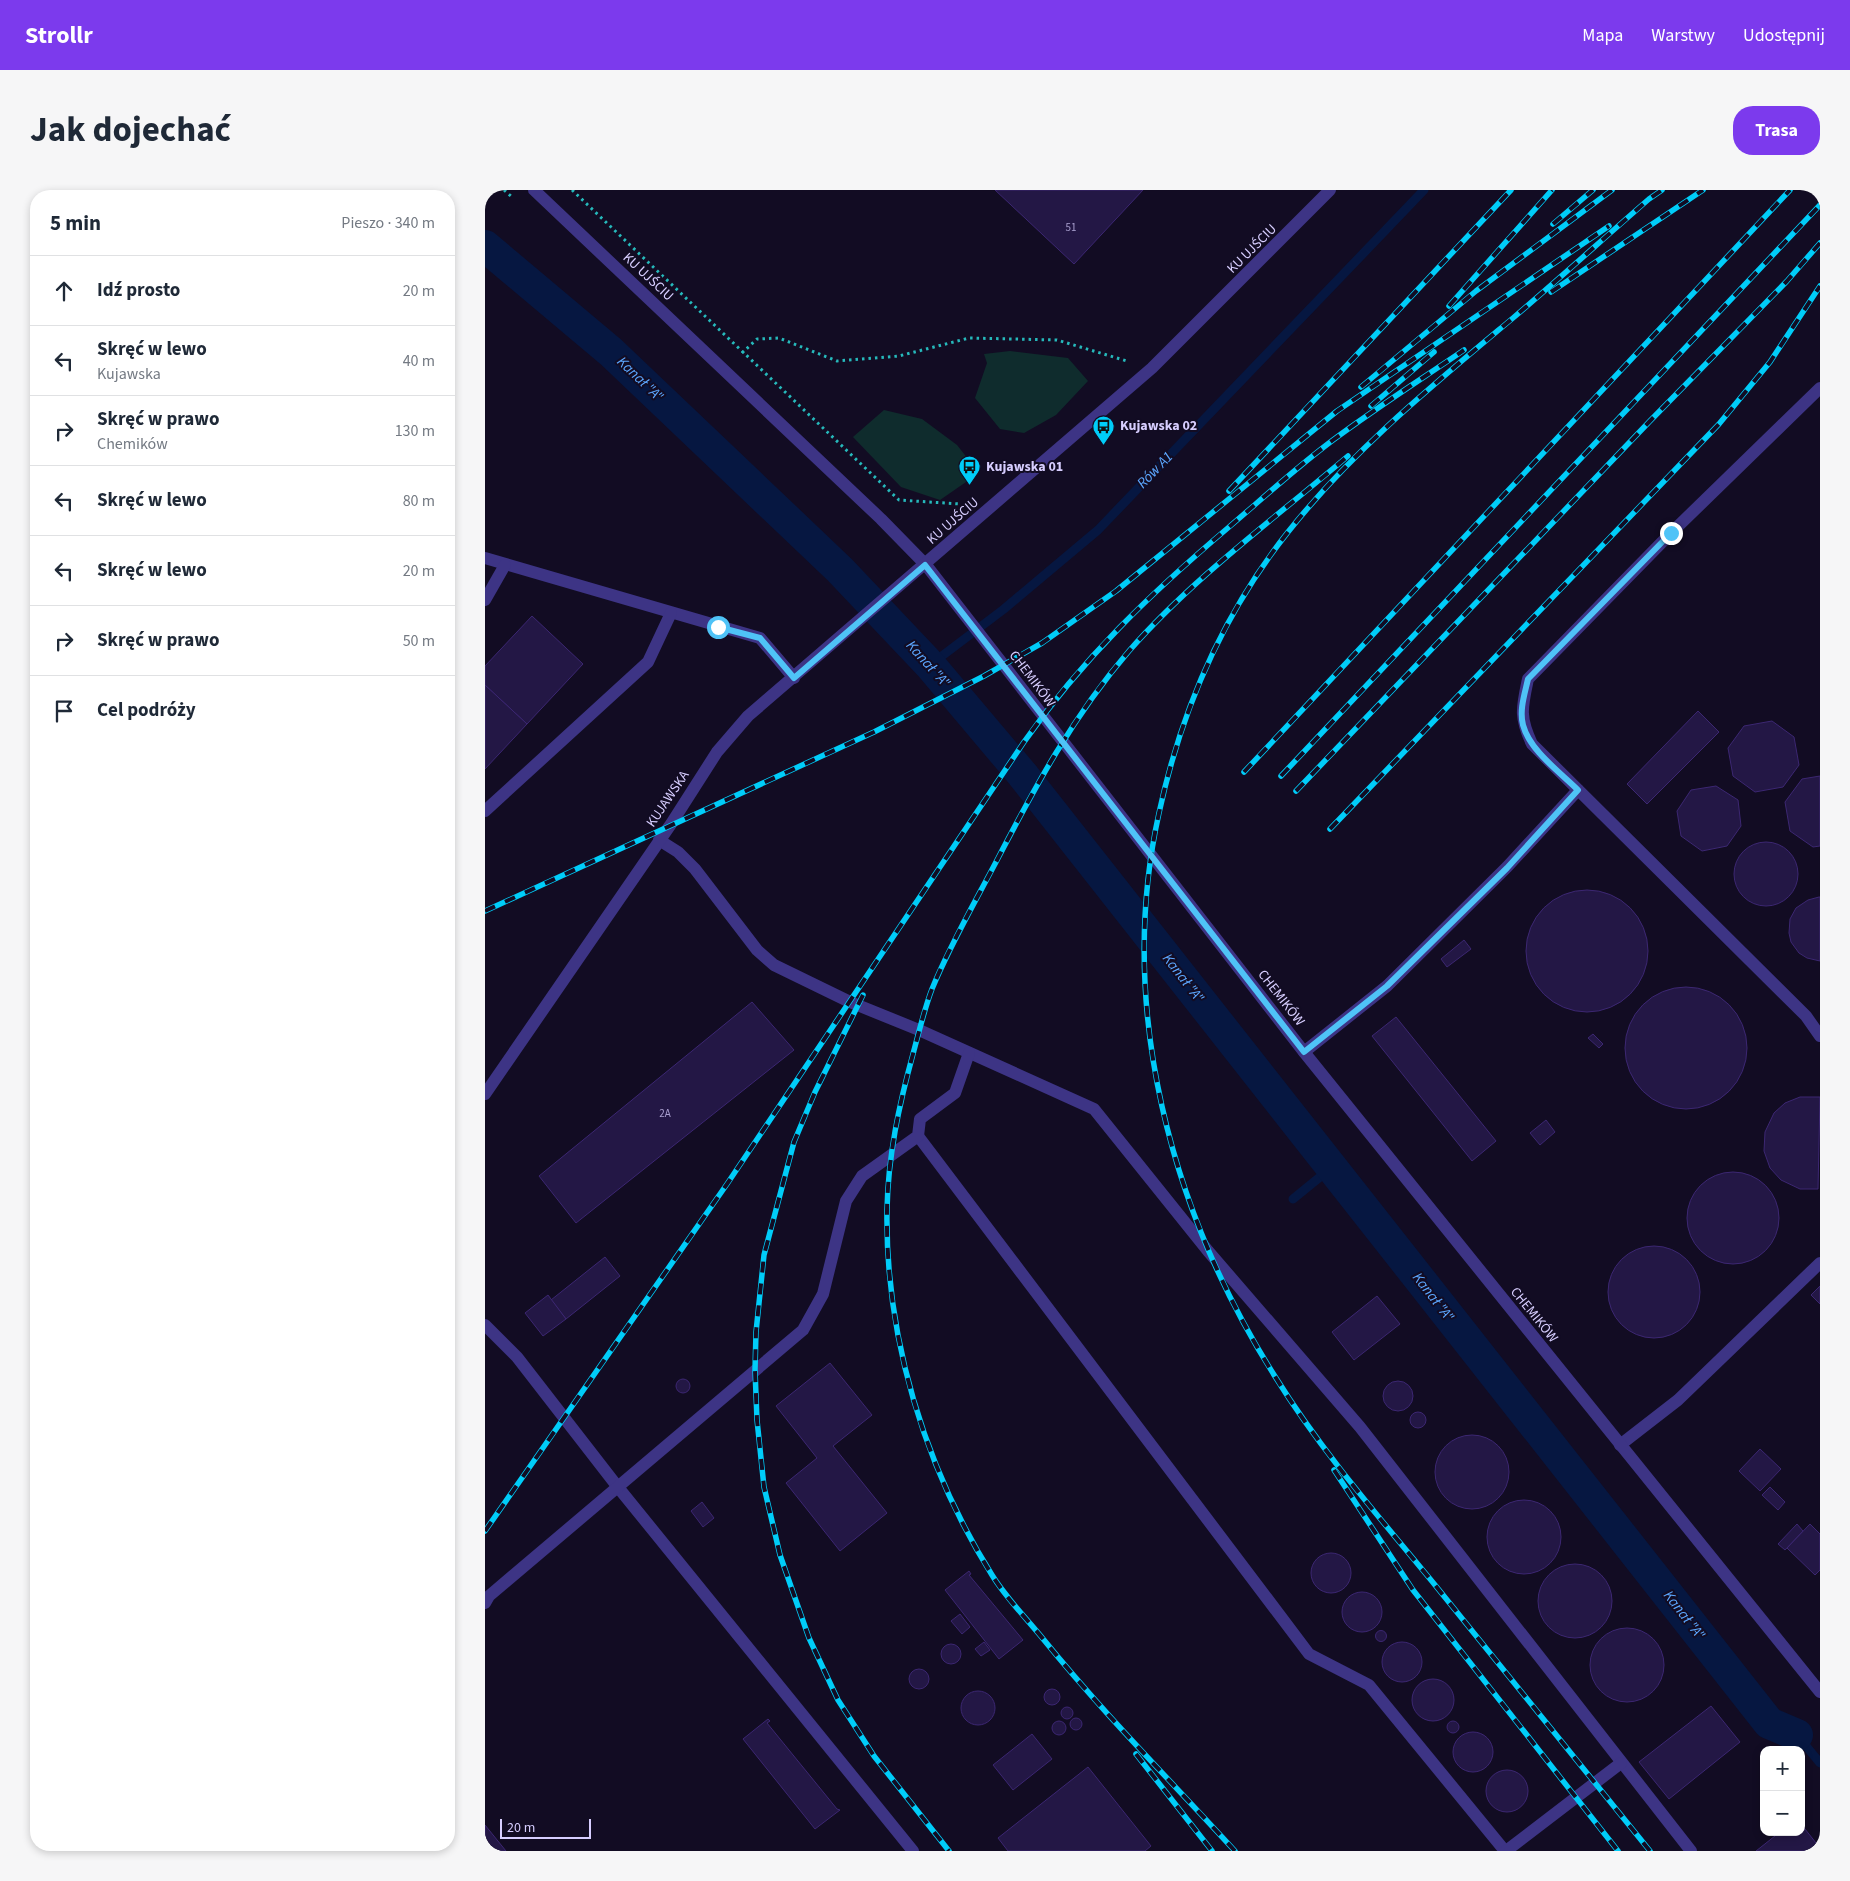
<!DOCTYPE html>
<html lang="pl">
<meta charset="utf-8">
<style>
:root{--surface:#fff;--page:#f6f6f7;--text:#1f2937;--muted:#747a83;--line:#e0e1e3;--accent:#7c3aed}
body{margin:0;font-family:"Source Sans 3",sans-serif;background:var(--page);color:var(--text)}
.controls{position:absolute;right:15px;bottom:15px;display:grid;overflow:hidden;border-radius:10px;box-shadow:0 2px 8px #0003}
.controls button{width:45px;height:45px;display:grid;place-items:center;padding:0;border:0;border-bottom:1px solid var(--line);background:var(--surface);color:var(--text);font:25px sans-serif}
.scale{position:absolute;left:15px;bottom:12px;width:91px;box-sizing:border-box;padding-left:5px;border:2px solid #d7ceff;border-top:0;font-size:14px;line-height:18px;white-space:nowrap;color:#d7ceff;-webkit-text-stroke:4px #120c23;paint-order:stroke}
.stop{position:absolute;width:15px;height:15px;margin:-11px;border:4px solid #4fc3f7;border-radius:50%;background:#fff}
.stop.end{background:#4fc3f7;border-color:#fff;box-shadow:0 1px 5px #0008}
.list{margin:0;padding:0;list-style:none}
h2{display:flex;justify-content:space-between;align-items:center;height:65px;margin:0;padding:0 20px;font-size:21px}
h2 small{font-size:16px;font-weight:400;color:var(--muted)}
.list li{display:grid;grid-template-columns:32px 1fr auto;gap:15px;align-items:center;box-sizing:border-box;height:70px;padding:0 20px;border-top:1px solid var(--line)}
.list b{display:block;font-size:19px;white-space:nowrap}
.list p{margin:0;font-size:16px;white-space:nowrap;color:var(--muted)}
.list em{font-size:16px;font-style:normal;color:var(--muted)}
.icon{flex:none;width:28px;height:28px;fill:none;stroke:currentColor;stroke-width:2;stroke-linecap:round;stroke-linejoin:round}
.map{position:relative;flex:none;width:1335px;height:1661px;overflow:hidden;border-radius:20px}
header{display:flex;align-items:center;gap:30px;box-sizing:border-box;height:70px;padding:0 25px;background:var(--accent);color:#fff}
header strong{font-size:24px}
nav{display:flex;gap:28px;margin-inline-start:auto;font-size:18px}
.intro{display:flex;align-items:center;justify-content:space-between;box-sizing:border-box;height:120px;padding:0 30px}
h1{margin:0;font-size:35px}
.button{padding:12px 22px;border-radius:20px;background:var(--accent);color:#fff;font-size:18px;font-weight:700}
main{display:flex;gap:30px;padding:0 30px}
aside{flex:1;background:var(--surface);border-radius:20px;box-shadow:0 2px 8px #0003}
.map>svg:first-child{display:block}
.green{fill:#0f2c2d}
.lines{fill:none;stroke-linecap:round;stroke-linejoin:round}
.stream{stroke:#061741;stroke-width:9}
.canal{stroke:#061741;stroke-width:32}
.building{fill:#231745;stroke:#3c2772}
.path{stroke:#26b9bb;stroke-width:3;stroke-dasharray:2.5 4;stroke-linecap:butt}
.lane{stroke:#3d3485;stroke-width:12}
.street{stroke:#3d3485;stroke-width:12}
.rail-casing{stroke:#00cdf9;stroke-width:5.5}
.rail{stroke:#120c23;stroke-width:4;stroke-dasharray:11;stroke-linecap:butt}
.route{stroke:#4fc3f7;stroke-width:6}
.labels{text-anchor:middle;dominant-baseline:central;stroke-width:4;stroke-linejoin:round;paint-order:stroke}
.number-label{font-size:11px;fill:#aaa0d0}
.street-label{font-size:14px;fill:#d7ceff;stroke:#120c23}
.poi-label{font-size:14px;font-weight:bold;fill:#d7ceff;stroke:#120c23;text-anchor:start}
.water-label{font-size:15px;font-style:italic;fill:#5ca7ff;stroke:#120c23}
</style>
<header>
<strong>Strollr</strong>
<nav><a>Mapa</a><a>Warstwy</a><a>Udostępnij</a></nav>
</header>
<div class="intro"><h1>Jak dojechać</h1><a class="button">Trasa</a></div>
<main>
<aside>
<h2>5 min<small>Pieszo · 340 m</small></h2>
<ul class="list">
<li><svg class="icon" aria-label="ahead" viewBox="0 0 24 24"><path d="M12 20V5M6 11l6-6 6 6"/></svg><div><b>Idź prosto</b></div><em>20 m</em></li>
<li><svg class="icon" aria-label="left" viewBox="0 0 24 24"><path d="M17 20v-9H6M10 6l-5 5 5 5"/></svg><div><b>Skręć w lewo</b><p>Kujawska</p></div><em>40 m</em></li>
<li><svg class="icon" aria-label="right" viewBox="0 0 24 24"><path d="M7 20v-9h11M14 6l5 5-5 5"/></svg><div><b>Skręć w prawo</b><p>Chemików</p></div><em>130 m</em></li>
<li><svg class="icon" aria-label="left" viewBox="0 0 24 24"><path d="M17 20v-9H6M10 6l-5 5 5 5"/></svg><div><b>Skręć w lewo</b></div><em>80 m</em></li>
<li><svg class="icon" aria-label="left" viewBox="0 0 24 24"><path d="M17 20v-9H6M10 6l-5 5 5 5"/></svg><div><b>Skręć w lewo</b></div><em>20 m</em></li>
<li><svg class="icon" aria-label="right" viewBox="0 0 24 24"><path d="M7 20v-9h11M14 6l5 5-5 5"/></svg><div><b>Skręć w prawo</b></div><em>50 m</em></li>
<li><svg class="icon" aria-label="arrive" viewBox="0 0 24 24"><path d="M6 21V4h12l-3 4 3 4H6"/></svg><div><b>Cel podróży</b></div></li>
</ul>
</aside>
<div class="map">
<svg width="1335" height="1661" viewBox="0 0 1335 1661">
<rect width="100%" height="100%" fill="#120c23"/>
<!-- green -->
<g class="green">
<path d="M525 161 583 168 603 191 571 225 539 243 515 239 490 208 502 173 499 164Z"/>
<path d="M399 220 437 229 472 255 494 283 455 310 416 297 368 247Z"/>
</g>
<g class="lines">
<!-- stream -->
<g class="stream">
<path d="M445 475 519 419 613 340 939 0"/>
<path d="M808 1009 846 978"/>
<path d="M1312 1545 1335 1573"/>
</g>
<!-- canal -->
<path class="canal" d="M0 56 126 162 355 380 445 475 537 584 1284 1533 1312 1545"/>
</g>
<!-- building -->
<g class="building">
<path d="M510 0H658L589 74Z"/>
<path d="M47 426 98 474 42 534 0 495V476Z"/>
<path d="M0 495 42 534 0 579Z"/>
<path d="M1213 521 1234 542 1162 614 1142 594Z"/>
<path d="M1287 531 1309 547 1314 575 1298 597 1270 602 1248 586 1243 558 1259 536Z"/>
<path d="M1335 586V656L1328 657 1305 641 1300 612 1317 589Z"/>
<path d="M1231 596 1253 610 1256 636 1242 656 1217 661 1196 646 1192 621 1206 600Z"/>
<circle cx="1281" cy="684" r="32"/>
<circle cx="1102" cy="761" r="61"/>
<path d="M1334 707H1335V771L1322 768 1314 763 1306 752 1304 743 1305 729 1311 718 1323 710Z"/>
<path d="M979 750 986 759 962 777 956 769Z"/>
<circle cx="1201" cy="858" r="61"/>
<path d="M267 812 309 860 91 1033 54 986Z"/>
<path d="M911 827 1011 951 987 971 887 846Z"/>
<path d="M1108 844 1118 854 1114 858 1103 848Z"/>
<path d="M1315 907H1335L1333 999H1315L1296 990 1285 978 1279 961 1280 942 1289 923 1300 913Z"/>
<path d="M1061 930 1070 942 1055 955 1045 943Z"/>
<circle cx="1248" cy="1028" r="46"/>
<circle cx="1169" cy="1102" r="46"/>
<path d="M120 1067 135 1086 81 1129 66 1110Z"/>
<path d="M1335 1096V1114L1326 1105Z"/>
<path d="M63 1105 81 1129 58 1146 40 1123Z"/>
<path d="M892 1106 915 1134 869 1170 847 1142Z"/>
<path d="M345 1173 387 1225 348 1256 402 1323 355 1361 301 1293 332 1268 291 1216Z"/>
<circle cx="198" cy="1196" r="7"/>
<circle cx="913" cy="1206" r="15"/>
<circle cx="933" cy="1230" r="8"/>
<circle cx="987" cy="1282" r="37"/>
<path d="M1275 1259 1296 1279 1275 1301 1254 1281Z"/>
<path d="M1285 1297 1300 1312 1293 1320 1277 1305Z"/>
<circle cx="1039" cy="1347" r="37"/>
<path d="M217 1312 229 1328 218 1337 206 1321Z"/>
<path d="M1312 1334 1318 1341 1300 1360 1293 1354Z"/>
<path d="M1325 1334 1335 1344V1380L1330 1385 1302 1358Z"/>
<circle cx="846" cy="1383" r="20"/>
<circle cx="1090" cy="1411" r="37"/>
<path d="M484 1381 486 1384 484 1385 538 1450 514 1469 460 1400Z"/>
<circle cx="877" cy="1422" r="20"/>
<path d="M475 1424 485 1437 477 1444 466 1431Z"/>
<circle cx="1142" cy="1475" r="37"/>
<circle cx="896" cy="1446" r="5.5"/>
<circle cx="917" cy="1472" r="20"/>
<path d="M499 1452 505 1460 496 1466 490 1459Z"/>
<circle cx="466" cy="1464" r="10"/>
<circle cx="434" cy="1489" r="10"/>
<circle cx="948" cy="1510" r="21"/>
<circle cx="567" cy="1507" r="8"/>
<circle cx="493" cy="1518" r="17"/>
<path d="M1226 1516 1255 1552 1184 1609 1154 1572Z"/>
<circle cx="582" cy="1523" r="6"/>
<circle cx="591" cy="1534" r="6"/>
<path d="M283 1529 285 1531 282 1533 352 1619 355 1620 330 1639 258 1549Z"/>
<circle cx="574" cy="1538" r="7"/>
<circle cx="968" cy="1537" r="6"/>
<circle cx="988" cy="1562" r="20"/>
<path d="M547 1544 567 1569 528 1600 508 1575Z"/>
<path d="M603 1577 666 1656 660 1661H523L513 1648Z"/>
<circle cx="1022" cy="1601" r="21"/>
<path d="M1316 1634 1335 1658V1661H1271L1295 1642H1316Z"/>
<path d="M0 1635 21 1661H0Z"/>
</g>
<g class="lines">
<!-- path -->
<g class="path">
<path d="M19 0 28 8"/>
<path d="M87 0 414 310 475 314"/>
<path d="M257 163 272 149 294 148 352 171 414 166 484 148 572 150 642 171"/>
</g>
<!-- lane -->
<g class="lane">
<path d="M1335 198 1186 343 1043 489C1037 517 1034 527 1047 554L1321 826 1335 846"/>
<path d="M0 368 275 448 309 488"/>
<path d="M0 410 20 375"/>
<path d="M0 621 163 472 186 423"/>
<path d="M174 650 193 662 210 679 272 760 289 775 365 812 434 840 609 919 723 1061 875 1237 1206 1661"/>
<path d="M819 862 902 796 1022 677 1093 600"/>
<path d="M433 946 824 1464 884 1495 1020 1661"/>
<path d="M0 1135 32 1167 132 1296 428 1661"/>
<path d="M1135 1255 1193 1210 1335 1073"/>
<path d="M0 1413 4 1406 318 1140 338 1104 361 1011 377 986 433 946 435 929 470 903 484 863"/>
<path d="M1021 1661 1136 1573"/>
</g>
<!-- street -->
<g class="street">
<path d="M49 0 396 329 441 375 819 862 1335 1502"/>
<path d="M0 904 186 634 232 562 263 526 667 178 845 0"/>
</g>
<defs>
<g id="rail">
<path d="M1068 34 1108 0"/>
<path d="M1066 102 1218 0"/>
<path d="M964 116 1067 0"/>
<path d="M876 197 991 101 1127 0"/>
<path d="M886 216 949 162"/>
<path d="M744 301 1026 0"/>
<path d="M759 582 1305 0"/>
<path d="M796 586 1335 15"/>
<path d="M811 601 1164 232 1302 91 1335 53"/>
<path d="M845 639 1234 234 1285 172 1335 96"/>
<path d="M0 721 389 542 499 486 557 453 631 401 852 221 1124 36"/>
<path d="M378 805 330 902 309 952 279 1065 271 1142 270 1180 272 1230 279 1297 295 1365 324 1448 353 1510 389 1566 464 1661"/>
<path d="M849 1280 928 1400 1133 1661"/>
<path d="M0 1341 242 994 539 552C598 468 666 403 744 337 778 308 812 277 848 250 891 218 935 190 979 160"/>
<path d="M651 1564 727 1661"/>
<path d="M750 1661C686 1591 619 1524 559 1450 542 1429 521 1408 507 1385 440 1278 400 1147 402 1020 403 966 414 915 428 864 434 842 439 820 447 799 465 755 489 714 511 672 550 597 588 526 644 461 708 388 789 329 863 266"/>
<path d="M1165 1661C1093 1572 1022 1484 950 1395 895 1328 837 1262 791 1188 686 1023 631 817 674 623 696 521 738 424 803 342 868 260 948 195 1028 128 1074 89 1119 48 1164 9L1177 0"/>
</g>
</defs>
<!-- rail casing -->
<use href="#rail" class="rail-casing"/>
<!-- rail -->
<use href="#rail" class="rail"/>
</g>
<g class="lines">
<!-- route -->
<path class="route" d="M233 437 275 448 309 488 440 375 819 862 902 796 1022 678 1093 600C1075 582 1045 561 1038 535 1034 520 1040 503 1043 489L1186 343"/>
</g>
<!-- icons -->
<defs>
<symbol id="bus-pin" viewBox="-11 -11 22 30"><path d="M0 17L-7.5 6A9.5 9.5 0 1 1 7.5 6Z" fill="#00cdf9" stroke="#120c23"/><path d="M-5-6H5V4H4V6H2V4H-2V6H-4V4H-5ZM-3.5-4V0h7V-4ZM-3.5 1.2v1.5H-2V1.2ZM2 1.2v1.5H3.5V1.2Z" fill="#111"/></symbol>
</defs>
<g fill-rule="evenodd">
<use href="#bus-pin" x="606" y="224" width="25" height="34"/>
<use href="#bus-pin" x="472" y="264" width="25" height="34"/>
</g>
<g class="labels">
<!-- number labels -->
<g class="number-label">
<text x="586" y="37">51</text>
<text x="180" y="923">2A</text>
</g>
<!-- street labels -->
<g class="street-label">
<text transform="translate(767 59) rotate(-45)">KU UJŚCIU</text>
<text transform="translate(163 87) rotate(43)">KU UJŚCIU</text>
<text transform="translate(468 331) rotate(-41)">KU UJŚCIU</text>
<text transform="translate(547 489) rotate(53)">CHEMIKÓW</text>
<text transform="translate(183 609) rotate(-56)">KUJAWSKA</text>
<text transform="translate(796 808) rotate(52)">CHEMIKÓW</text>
<text transform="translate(1049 1125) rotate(51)">CHEMIKÓW</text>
</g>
<!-- poi labels -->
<g class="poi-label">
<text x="635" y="236">Kujawska 02</text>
<text x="501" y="277">Kujawska 01</text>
</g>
<!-- water labels -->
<g class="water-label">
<text transform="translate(155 189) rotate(44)">Kanał "A"</text>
<text transform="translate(670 280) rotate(-46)">Rów A1</text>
<text transform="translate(443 474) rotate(48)">Kanał "A"</text>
<text transform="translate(698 788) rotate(52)">Kanał "A"</text>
<text transform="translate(948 1107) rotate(52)">Kanał "A"</text>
<text transform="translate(1199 1425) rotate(52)">Kanał "A"</text>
</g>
</g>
</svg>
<div class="controls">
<button>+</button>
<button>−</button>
</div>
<div class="scale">20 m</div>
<div class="stop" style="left:233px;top:437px"></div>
<div class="stop end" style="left:1186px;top:343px"></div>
</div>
</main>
